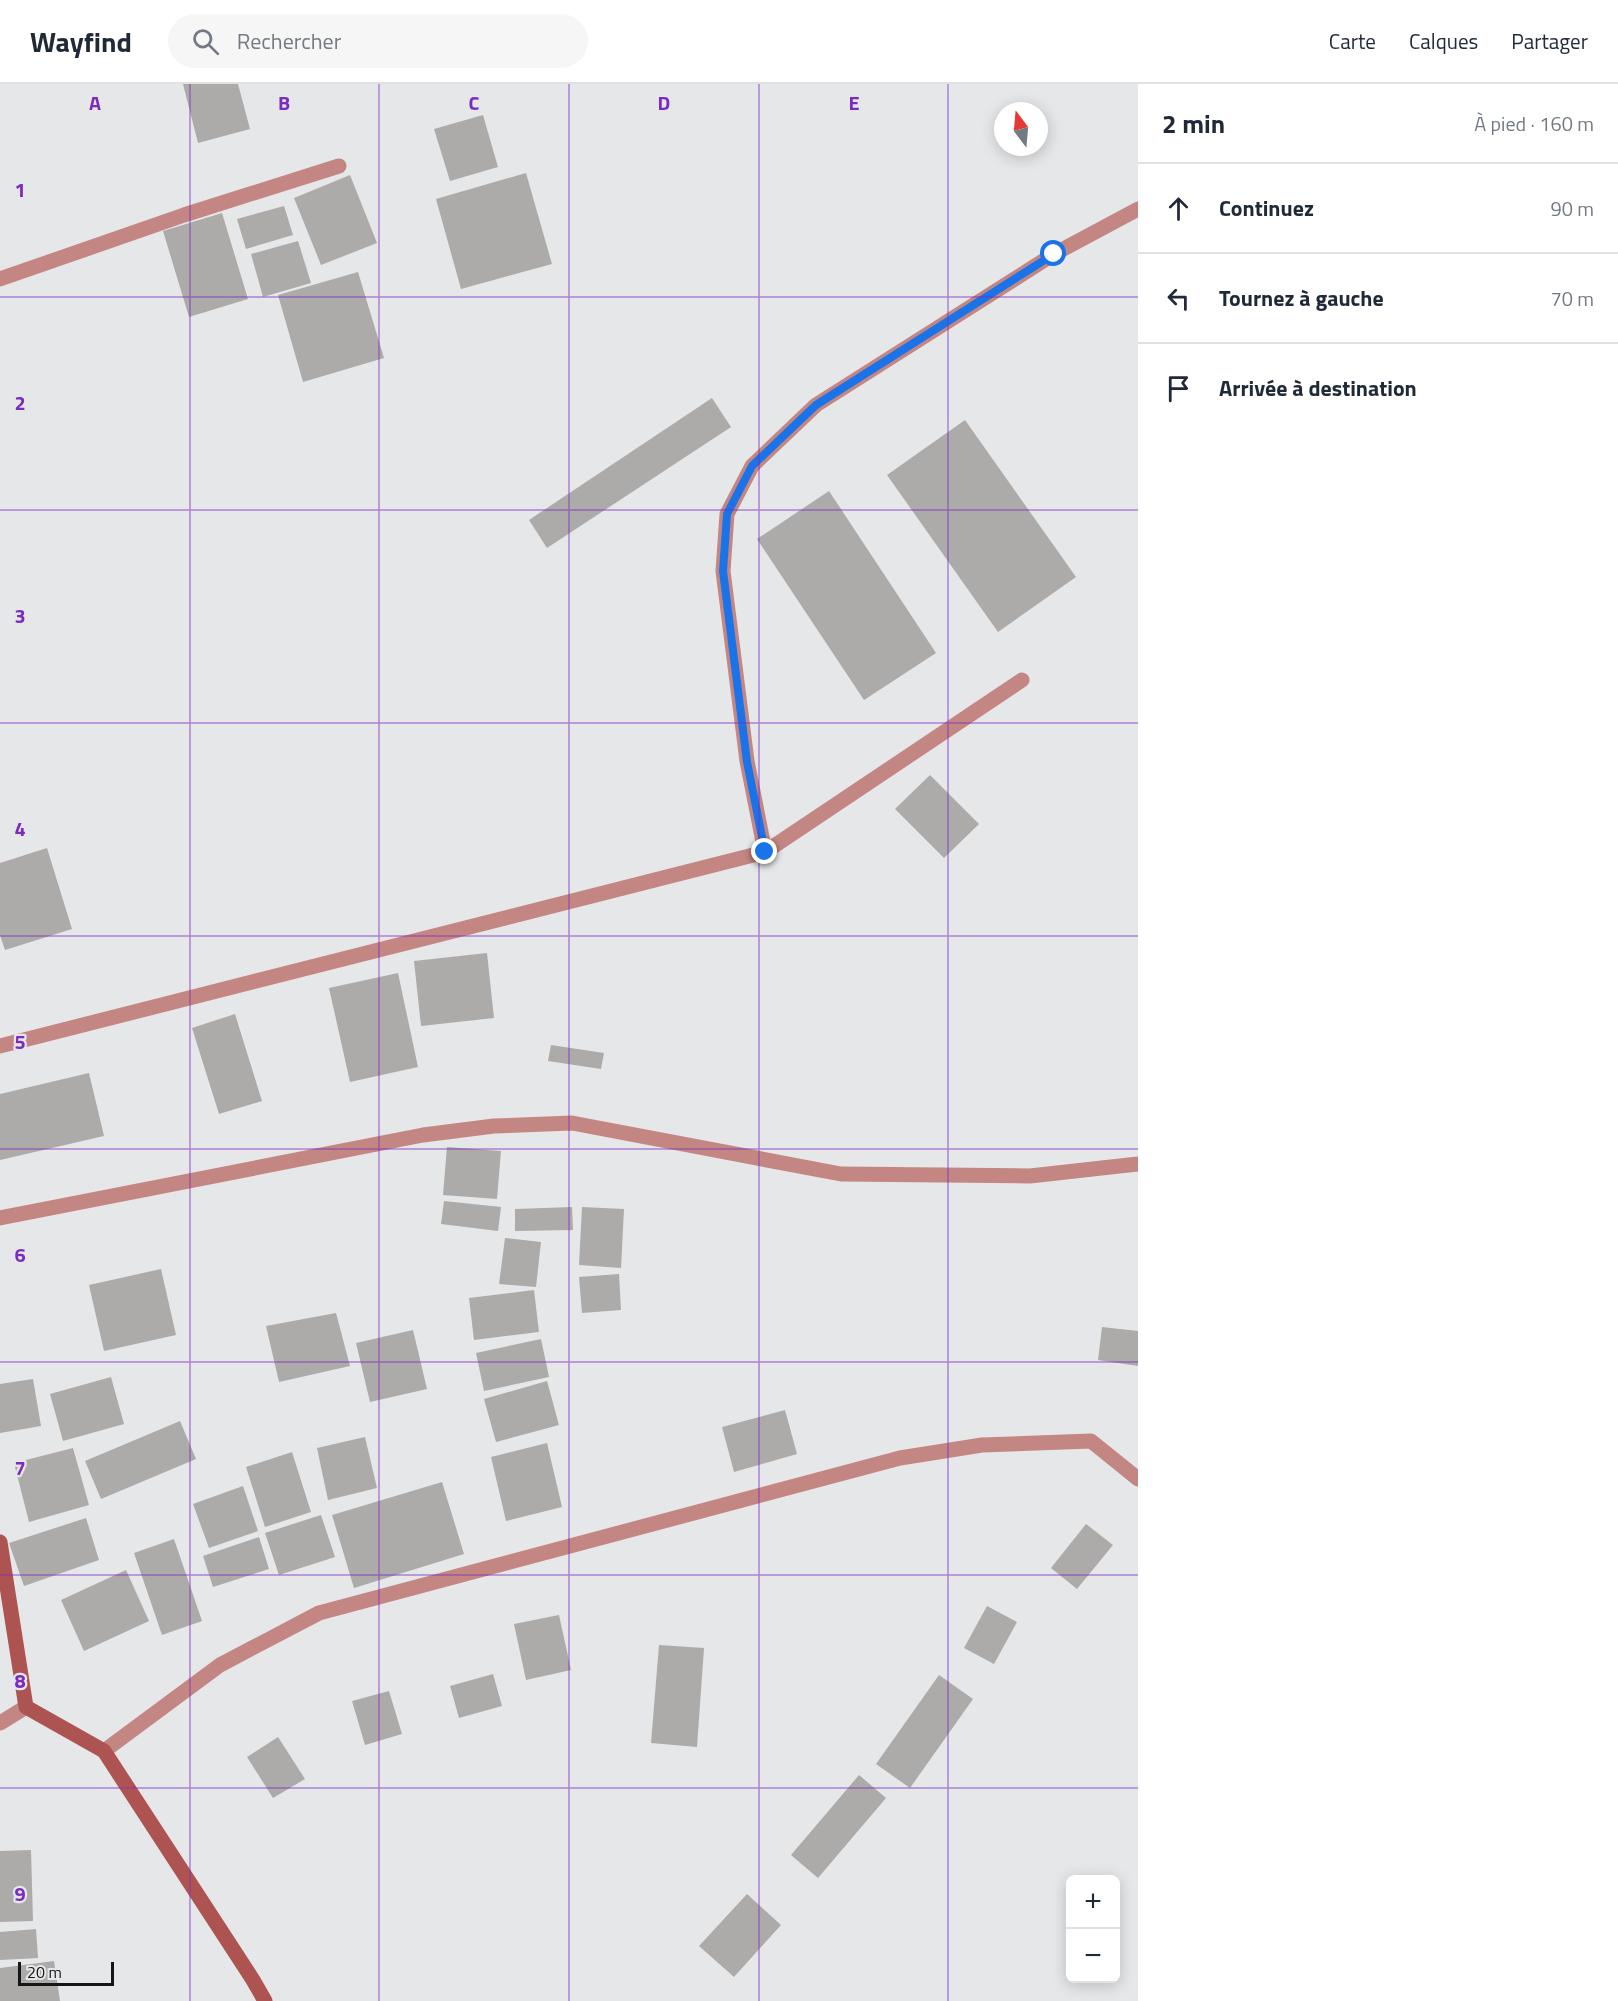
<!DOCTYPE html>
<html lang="fr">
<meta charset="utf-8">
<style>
:root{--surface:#fff;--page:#f6f6f7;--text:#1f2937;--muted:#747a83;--line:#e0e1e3}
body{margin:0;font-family:"Titillium Web",sans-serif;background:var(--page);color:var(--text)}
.controls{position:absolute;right:18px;bottom:18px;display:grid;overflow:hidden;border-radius:9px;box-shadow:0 3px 15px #0003}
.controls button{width:54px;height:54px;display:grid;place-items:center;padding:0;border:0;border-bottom:2px solid var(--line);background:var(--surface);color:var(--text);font:30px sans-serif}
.compass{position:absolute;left:994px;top:18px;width:54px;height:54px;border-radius:50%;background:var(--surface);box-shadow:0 3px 15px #0003;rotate:344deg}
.scale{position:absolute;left:18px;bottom:15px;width:96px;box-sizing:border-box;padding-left:6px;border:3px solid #161617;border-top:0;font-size:16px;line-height:21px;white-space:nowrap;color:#161617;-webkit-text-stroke:4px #e6e7e9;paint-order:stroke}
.stop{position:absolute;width:18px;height:18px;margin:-14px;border:4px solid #1a73e8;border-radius:50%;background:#fff}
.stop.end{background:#1a73e8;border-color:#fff;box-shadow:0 2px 6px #0008}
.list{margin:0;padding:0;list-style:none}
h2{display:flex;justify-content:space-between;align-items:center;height:78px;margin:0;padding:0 24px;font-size:26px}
h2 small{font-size:20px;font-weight:400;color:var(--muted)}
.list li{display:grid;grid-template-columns:39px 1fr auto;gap:18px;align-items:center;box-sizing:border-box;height:90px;padding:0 24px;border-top:2px solid var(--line)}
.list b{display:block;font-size:22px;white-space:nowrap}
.list em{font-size:20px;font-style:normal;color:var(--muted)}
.icon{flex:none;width:33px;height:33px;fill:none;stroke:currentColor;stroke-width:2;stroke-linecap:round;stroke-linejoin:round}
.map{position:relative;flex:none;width:1138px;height:1917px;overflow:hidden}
header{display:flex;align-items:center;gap:36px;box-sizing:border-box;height:84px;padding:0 30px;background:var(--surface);border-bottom:2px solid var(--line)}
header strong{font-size:28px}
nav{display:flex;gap:33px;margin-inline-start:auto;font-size:21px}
.search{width:420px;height:54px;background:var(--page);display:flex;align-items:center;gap:15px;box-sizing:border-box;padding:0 21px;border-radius:33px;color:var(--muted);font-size:22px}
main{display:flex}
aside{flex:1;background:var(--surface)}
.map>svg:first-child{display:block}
.building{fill:#adaba9}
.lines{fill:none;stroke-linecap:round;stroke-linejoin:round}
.street{stroke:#c48682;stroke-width:15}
.secondary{stroke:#ad5452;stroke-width:15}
.route{stroke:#1a73e8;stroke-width:8}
.grid{fill:none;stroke:#7b2cbf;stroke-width:1.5;stroke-opacity:0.55}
.grid-label{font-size:20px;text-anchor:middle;font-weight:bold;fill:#7b2cbf;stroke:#e6e7e9;stroke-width:4.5;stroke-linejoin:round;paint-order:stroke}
</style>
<header>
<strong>Wayfind</strong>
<div class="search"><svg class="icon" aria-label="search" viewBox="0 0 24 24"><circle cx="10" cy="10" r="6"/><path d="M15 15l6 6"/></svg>Rechercher</div>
<nav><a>Carte</a><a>Calques</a><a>Partager</a></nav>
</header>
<main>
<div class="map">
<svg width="1138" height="1917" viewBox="0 0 1138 1917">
<rect width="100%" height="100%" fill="#e6e7e9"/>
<!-- building -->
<g class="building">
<path d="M183 0H238L250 45 198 59Z"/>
<path d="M483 31 498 83 450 97 434 45Z"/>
<path d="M526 89 552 180 461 205 436 115Z"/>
<path d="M350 91 377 159 321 181 294 114Z"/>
<path d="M284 122 293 151 246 165 237 135Z"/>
<path d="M222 129 248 215 189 233 163 147Z"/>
<path d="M298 157 311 199 263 213 251 170Z"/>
<path d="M358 188 384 274 303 298 278 211Z"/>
<path d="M712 314 731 343 547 464 529 436Z"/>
<path d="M965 336 1076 493 998 548 887 391Z"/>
<path d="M829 407 936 569 864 616 757 455Z"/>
<path d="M930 691 979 740 944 774 895 725Z"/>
<path d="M47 764 72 845 5 866 0 851V779Z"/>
<path d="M487 869 494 934 421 942 414 877Z"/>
<path d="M398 889 418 983 350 998 329 904Z"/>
<path d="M235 930 262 1017 219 1030 192 944Z"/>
<path d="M551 961 604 969 601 985 548 977Z"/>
<path d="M89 989 104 1052 0 1076V1010Z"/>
<path d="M447 1063 501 1067 497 1115 443 1111Z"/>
<path d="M444 1117 501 1123 498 1147 441 1140Z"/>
<path d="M572 1123 573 1146 515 1147V1125Z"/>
<path d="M582 1123 624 1125 621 1184 579 1181Z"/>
<path d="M505 1154 541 1158 536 1203 499 1200Z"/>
<path d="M161 1185 176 1251 104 1267 89 1201Z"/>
<path d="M619 1190 621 1226 582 1229 579 1193Z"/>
<path d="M534 1206 539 1248 474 1256 469 1214Z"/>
<path d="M336 1229 350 1282 279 1298 266 1242Z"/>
<path d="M1102 1243 1138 1247V1282L1098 1276Z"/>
<path d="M413 1246 427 1305 370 1318 356 1259Z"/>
<path d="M541 1255 549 1293 484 1307 476 1269Z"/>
<path d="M111 1293 124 1340 63 1357 50 1310Z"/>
<path d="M33 1295 41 1342 0 1349V1300Z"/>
<path d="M547 1297 559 1341 496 1358 484 1315Z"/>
<path d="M785 1326 797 1370 734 1388 722 1343Z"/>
<path d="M180 1337 196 1375 101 1415 85 1377Z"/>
<path d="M365 1353 377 1404 328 1416 317 1364Z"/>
<path d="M547 1359 562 1423 506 1437 491 1373Z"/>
<path d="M73 1364 89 1421 29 1438 14 1379Z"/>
<path d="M292 1368 311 1428 265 1443 246 1383Z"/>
<path d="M442 1398 464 1470 354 1504 332 1431Z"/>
<path d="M243 1402 258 1447 209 1464 193 1420Z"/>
<path d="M321 1431 335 1473 279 1491 265 1449Z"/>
<path d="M86 1434 99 1476 24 1502 9 1459Z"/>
<path d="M1086 1440 1113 1461 1077 1505 1051 1484Z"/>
<path d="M259 1453 269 1485 213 1503 203 1472Z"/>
<path d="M174 1455 202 1537 162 1551 134 1469Z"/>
<path d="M126 1486 149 1537 84 1567 61 1516Z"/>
<path d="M987 1522 1017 1538 994 1580 964 1564Z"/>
<path d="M559 1531 571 1586 526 1596 514 1540Z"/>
<path d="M659 1561 704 1564 697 1663 651 1659Z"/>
<path d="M493 1590 502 1622 459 1634 450 1602Z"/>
<path d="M939 1591 973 1615 910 1704 876 1680Z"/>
<path d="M389 1607 402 1650 365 1661 352 1617Z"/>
<path d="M278 1653 305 1695 273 1714 247 1673Z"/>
<path d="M859 1691 886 1714 818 1794 791 1771Z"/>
<path d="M31 1766 33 1837 0 1838V1767Z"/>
<path d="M747 1810 781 1841 734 1893 699 1862Z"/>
<path d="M36 1845 38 1874 0 1876V1848Z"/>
<path d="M54 1877 60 1917H0V1884Z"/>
</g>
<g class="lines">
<!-- street -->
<g class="street">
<path d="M0 195 184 131 339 82"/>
<path d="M765 768 747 677 723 487 727 430 752 382 816 321 1054 170 1138 125"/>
<path d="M0 962 765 768 1022 596"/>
<path d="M0 1134 423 1051 494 1042 572 1039 841 1090 1030 1092 1138 1080"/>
<path d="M0 1639 26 1623"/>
<path d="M104 1667 220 1581 319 1529 900 1374 982 1361 1091 1357 1138 1395"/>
</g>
<!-- secondary -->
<path class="secondary" d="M0 1458 26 1623 104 1667 253 1896 265 1917"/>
</g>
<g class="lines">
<!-- route -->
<path class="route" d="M765 768 747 678 723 487 727 430 752 382 816 321 1054 170"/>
</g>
<!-- grid -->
<path class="grid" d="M190 0V1917M379 0V1917M569 0V1917M759 0V1917M948 0V1917M0 213H1138M0 426H1138M0 639H1138M0 852H1138M0 1065H1138M0 1278H1138M0 1491H1138M0 1704H1138"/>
<g class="grid-label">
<text x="95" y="26">A</text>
<text x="284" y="26">B</text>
<text x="474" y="26">C</text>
<text x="664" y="26">D</text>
<text x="854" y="26">E</text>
<text x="20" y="113">1</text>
<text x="20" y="326">2</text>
<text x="20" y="539">3</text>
<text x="20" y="752">4</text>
<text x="20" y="965">5</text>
<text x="20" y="1178">6</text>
<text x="20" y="1391">7</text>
<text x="20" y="1604">8</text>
<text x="20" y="1817">9</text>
</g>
</svg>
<div class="controls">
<button>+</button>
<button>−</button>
</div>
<svg class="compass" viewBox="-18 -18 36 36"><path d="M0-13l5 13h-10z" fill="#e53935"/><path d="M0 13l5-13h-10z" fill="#747a83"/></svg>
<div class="scale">20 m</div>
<div class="stop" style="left:1054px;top:170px"></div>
<div class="stop end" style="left:765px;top:768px"></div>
</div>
<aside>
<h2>2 min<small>À pied · 160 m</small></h2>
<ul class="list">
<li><svg class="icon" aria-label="ahead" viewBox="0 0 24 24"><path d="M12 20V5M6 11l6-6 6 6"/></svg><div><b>Continuez</b></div><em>90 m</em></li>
<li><svg class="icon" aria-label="left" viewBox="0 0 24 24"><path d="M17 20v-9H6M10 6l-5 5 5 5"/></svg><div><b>Tournez à gauche</b></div><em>70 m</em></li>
<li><svg class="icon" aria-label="arrive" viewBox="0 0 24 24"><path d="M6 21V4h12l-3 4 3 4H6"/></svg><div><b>Arrivée à destination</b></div></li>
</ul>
</aside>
</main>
